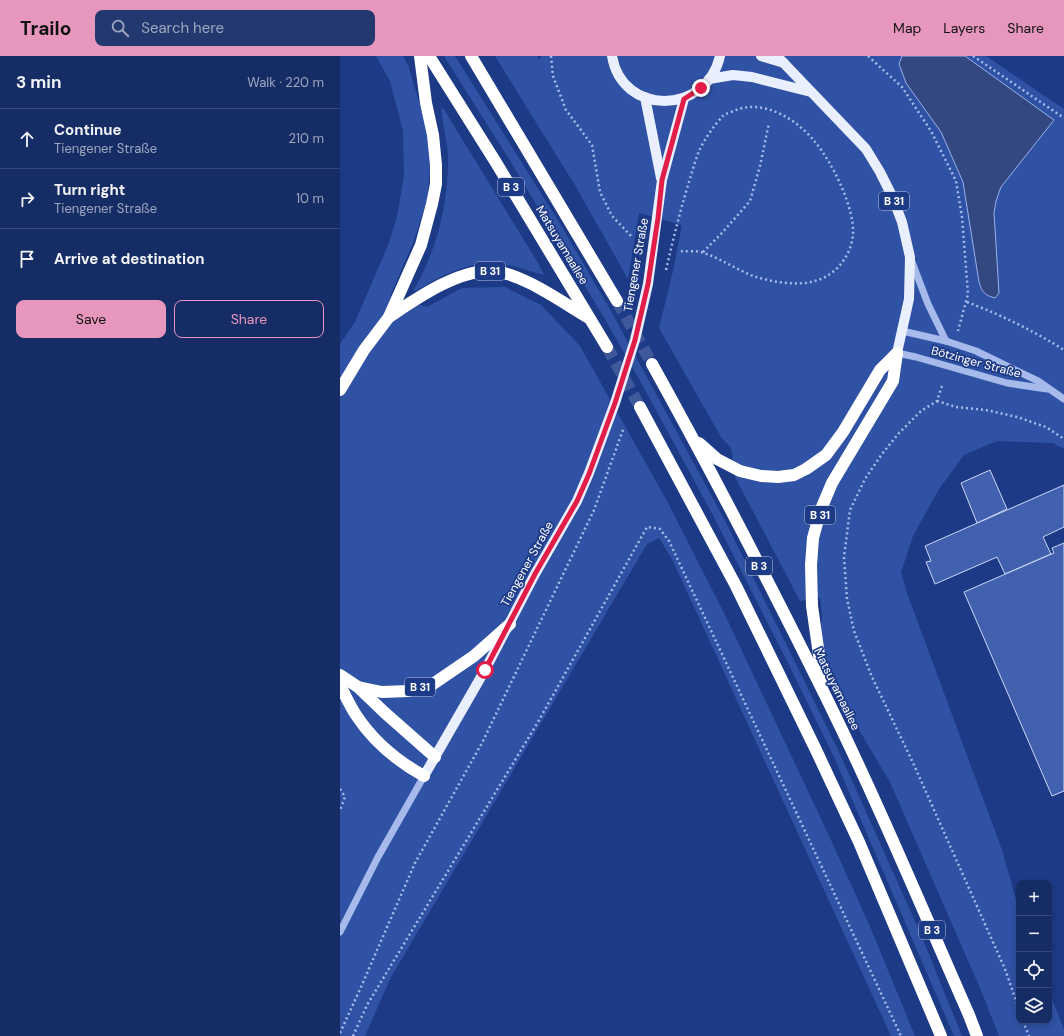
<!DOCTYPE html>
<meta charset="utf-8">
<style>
:root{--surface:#162c65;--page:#23386e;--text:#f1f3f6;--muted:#9ea7bf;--line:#354879;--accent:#e797bd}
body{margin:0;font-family:"DM Sans",sans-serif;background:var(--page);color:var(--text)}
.controls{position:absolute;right:12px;bottom:12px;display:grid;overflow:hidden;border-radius:8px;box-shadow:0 2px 6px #0003}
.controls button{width:36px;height:36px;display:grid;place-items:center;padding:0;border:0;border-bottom:1px solid var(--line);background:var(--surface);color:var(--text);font:20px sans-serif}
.stop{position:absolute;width:12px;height:12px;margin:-9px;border:3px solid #e11d48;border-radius:50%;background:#fff}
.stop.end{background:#e11d48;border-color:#fff;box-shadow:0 1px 4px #0008}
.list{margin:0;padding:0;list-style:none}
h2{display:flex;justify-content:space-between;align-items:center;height:52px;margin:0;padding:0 16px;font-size:17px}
h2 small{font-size:13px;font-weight:400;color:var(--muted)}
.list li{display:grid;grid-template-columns:26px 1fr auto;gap:12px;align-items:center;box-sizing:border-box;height:60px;padding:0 16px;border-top:1px solid var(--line)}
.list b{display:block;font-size:15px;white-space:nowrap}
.list p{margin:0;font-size:13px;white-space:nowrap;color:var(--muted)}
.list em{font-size:13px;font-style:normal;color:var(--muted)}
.actions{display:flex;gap:8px;padding:12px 16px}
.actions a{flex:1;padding:9px 0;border:1px solid var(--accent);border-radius:8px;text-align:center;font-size:14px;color:var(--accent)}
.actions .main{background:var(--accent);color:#111}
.icon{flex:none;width:22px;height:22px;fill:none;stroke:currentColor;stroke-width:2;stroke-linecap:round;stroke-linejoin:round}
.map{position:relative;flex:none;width:724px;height:980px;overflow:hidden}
header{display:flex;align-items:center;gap:24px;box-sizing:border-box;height:56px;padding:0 20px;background:var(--accent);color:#111}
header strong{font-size:19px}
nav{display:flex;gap:22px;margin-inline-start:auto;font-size:14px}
.search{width:280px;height:36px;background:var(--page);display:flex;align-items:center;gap:10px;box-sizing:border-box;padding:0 14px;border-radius:8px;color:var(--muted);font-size:15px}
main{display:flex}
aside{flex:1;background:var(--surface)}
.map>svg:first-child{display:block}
.green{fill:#3052a5}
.water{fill:#334881;stroke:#99b2ed}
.building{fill:#4161ae;stroke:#cbd8f8}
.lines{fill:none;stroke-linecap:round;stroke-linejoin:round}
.highway-tunnel{stroke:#3f5899;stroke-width:12;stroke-dasharray:12 6;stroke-linecap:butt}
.path{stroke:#a6baeb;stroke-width:2.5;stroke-dasharray:2 3;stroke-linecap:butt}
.minor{stroke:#a6baeb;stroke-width:7}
.major{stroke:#eaeffe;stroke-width:10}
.highway{stroke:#fff;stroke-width:12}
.route{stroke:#e11d48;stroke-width:5}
.labels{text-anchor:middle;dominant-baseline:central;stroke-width:3.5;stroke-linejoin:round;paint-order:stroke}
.shield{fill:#1d3a87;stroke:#bbc4db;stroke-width:1}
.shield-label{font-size:11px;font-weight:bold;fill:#fff}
.street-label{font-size:12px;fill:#fff;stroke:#1d3a87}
</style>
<header>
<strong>Trailo</strong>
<div class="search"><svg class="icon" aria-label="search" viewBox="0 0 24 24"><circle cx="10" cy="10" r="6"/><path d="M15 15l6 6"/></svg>Search here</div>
<nav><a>Map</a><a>Layers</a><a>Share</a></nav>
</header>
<main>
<aside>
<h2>3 min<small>Walk · 220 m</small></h2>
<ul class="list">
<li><svg class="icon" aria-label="ahead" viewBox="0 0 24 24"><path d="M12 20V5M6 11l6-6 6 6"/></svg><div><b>Continue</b><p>Tiengener Straße</p></div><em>210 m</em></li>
<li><svg class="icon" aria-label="right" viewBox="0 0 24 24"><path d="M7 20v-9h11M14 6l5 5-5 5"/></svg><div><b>Turn right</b><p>Tiengener Straße</p></div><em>10 m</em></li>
<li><svg class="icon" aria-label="arrive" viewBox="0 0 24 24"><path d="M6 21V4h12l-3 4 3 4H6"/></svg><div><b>Arrive at destination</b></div></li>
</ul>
<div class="actions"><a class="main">Save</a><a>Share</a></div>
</aside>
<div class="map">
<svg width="724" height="980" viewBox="0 0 724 980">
<rect width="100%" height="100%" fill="#1d3a87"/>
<!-- green -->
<g class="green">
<path d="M36 0H63L68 9 85 66 91 103 87 144 73 187 50 240 87 251 122 232 165 231 201 249 240 290 327 445 385 559 491 784 531 873 575 980H551L332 503 319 482 307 488 51 921 25 980H0V288L15 266 49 187 57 160 64 120 63 75 50 25Z"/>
<path d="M104 0H115L219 166 271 255 384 463 454 604 500 698 579 874 622 980H614L493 699 447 605 376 465 304 332 266 265 169 103Z"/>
<path d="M155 0H197L200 4 201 0H646L724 53V393L713 387 657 385 624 399 599 433 573 480 561 516 567 537 662 794 679 854V965H709V935L724 973V980H659L640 932 550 726 499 640 480 589 482 559 480 542 460 545 395 421 391 392 381 381 319 272 333 215 342 169 299 157 288 223 236 131Z"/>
<path d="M103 52 198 207 204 219C192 216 180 211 168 209 134 202 104 218 76 235H73C97 195 109 146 108 99 107 84 103 68 101 53Z"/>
</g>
<!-- water -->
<path class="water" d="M562 0H625L714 64 661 131 656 145 654 157 659 237 655 242C644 239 642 236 639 226L623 126 601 76 566 27 559 8Z"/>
<!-- building -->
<g class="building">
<path d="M650 414 667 453 637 467 621 427Z"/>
<path d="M724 429V471L703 481 711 498 665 518 657 501 595 528 586 506 591 505 585 490Z"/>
<path d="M724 487V735L712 740 624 536 714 497 712 492Z"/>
</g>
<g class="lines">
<!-- highway-tunnel -->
<g class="highway-tunnel">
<path d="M277 245 312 308"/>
<path d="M267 291 300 351"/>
</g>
<!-- path -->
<g class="path">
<path d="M211 0 213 20 226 54 252 89 260 136 272 160 292 181"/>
<path d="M528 0 562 31 591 75 616 125 622 161 628 238 618 275"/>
<path d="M633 0 724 62"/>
<path d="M363 196 381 178 410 145 420 110 429 67"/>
<path d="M326 214C333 184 340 155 349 126 352 116 355 105 359 95 364 84 375 68 383 60 386 57 392 56 396 54 424 43 458 64 475 86 492 106 515 152 513 179 511 199 497 218 478 224 459 231 432 226 413 220 396 213 381 203 364 197 357 194 347 196 340 195"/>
<path d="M627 246C661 259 694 275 724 294"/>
<path d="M602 330 597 345 581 355 559 377 542 398 525 423 510 454 504 501 507 543 514 575 532 621 574 709 665 913 679 953"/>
<path d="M597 345 616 351 646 354 677 361 706 371 724 383"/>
<path d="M0 733 5 741 0 754"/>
<path d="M683 965 689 980"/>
<path d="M0 977 21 931 75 807 143 685 254 454 284 371"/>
<path d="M13 980 27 949 198 666 307 471 320 473 329 485 561 980"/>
</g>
<!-- minor -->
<g class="minor">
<path d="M572 206 588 248 606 285"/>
<path d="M562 275 606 285 636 295 698 325 724 343"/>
<path d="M557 297 576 301 667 327 707 333"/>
<path d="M0 876 38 801 84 720"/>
</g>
<!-- major -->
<g class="major">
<path d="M272 0C282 60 366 60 380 0"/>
<path d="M421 0 444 7"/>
<path d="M437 0 526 93 540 116 552 140 562 166 570 201 569 243 557 297"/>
<path d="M369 23 393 19 412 21 471 36"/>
<path d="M305 41 321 122"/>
<path d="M84 720 145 614 195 518 237 445 249 417 275 347 295 284 308 228 322 124 344 43"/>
</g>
<!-- highway -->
<g class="highway">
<path d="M89 0 155 105 267 291"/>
<path d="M131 0 277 245"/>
<path d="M49 261C76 243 117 214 151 215 181 216 223 247 249 262"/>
<path d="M312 308C372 416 429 526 484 637 536 742 582 852 629 959L637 980"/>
<path d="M0 334 24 294 49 261 81 189 92 148 96 128V109L93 79 86 47 80 0"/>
<path d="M300 351 396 530 476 694 519 786 601 980"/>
<path d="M359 387 377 403 400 415 421 420 438 421 454 419 466 413 486 399 503 376 540 314 557 297"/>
<path d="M0 619 18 631 44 656 95 701"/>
<path d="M483 627 472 550 471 509 473 482 481 453 492 427 553 325 557 297"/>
<path d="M0 629C5 639 10 650 16 659 33 685 57 705 84 720"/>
<path d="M18 631 42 636 68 635 93 628 134 600 170 568"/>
</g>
</g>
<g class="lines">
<!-- route -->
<path class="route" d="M145 614 195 518 237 445 249 418 275 347 295 284 308 228 318 162 322 124 344 43 361 32"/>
</g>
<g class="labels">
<!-- shield labels -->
<g class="shield">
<rect x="158" y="122" width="26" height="18" rx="3"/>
<rect x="539" y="136" width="30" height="18" rx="3"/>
<rect x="135" y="206" width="30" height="18" rx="3"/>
<rect x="465" y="450" width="30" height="18" rx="3"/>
<rect x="406" y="501" width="26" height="18" rx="3"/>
<rect x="65" y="622" width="30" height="18" rx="3"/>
<rect x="579" y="865" width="26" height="18" rx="3"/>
</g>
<g class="shield-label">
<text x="171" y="131">B 3</text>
<text x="554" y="145">B 31</text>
<text x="150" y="215">B 31</text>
<text x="480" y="459">B 31</text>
<text x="419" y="510">B 3</text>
<text x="80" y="631">B 31</text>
<text x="592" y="874">B 3</text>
</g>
<!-- street labels -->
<g class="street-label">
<text transform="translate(222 189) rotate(59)">Matsuyamaallee</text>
<text transform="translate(296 209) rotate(-80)">Tiengener Straße</text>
<text transform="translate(636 306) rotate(15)">Bötzinger Straße</text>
<text transform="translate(187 508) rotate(-61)">Tiengener Straße</text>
<text transform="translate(497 633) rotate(64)">Matsuyamaallee</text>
</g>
</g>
</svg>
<div class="controls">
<button>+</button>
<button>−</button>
<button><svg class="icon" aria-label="locate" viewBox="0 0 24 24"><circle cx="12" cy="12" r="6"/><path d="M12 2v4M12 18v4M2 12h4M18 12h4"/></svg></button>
<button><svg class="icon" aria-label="layers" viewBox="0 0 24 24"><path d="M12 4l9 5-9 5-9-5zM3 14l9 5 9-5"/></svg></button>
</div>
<div class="stop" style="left:145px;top:614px"></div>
<div class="stop end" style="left:361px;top:32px"></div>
</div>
</main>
